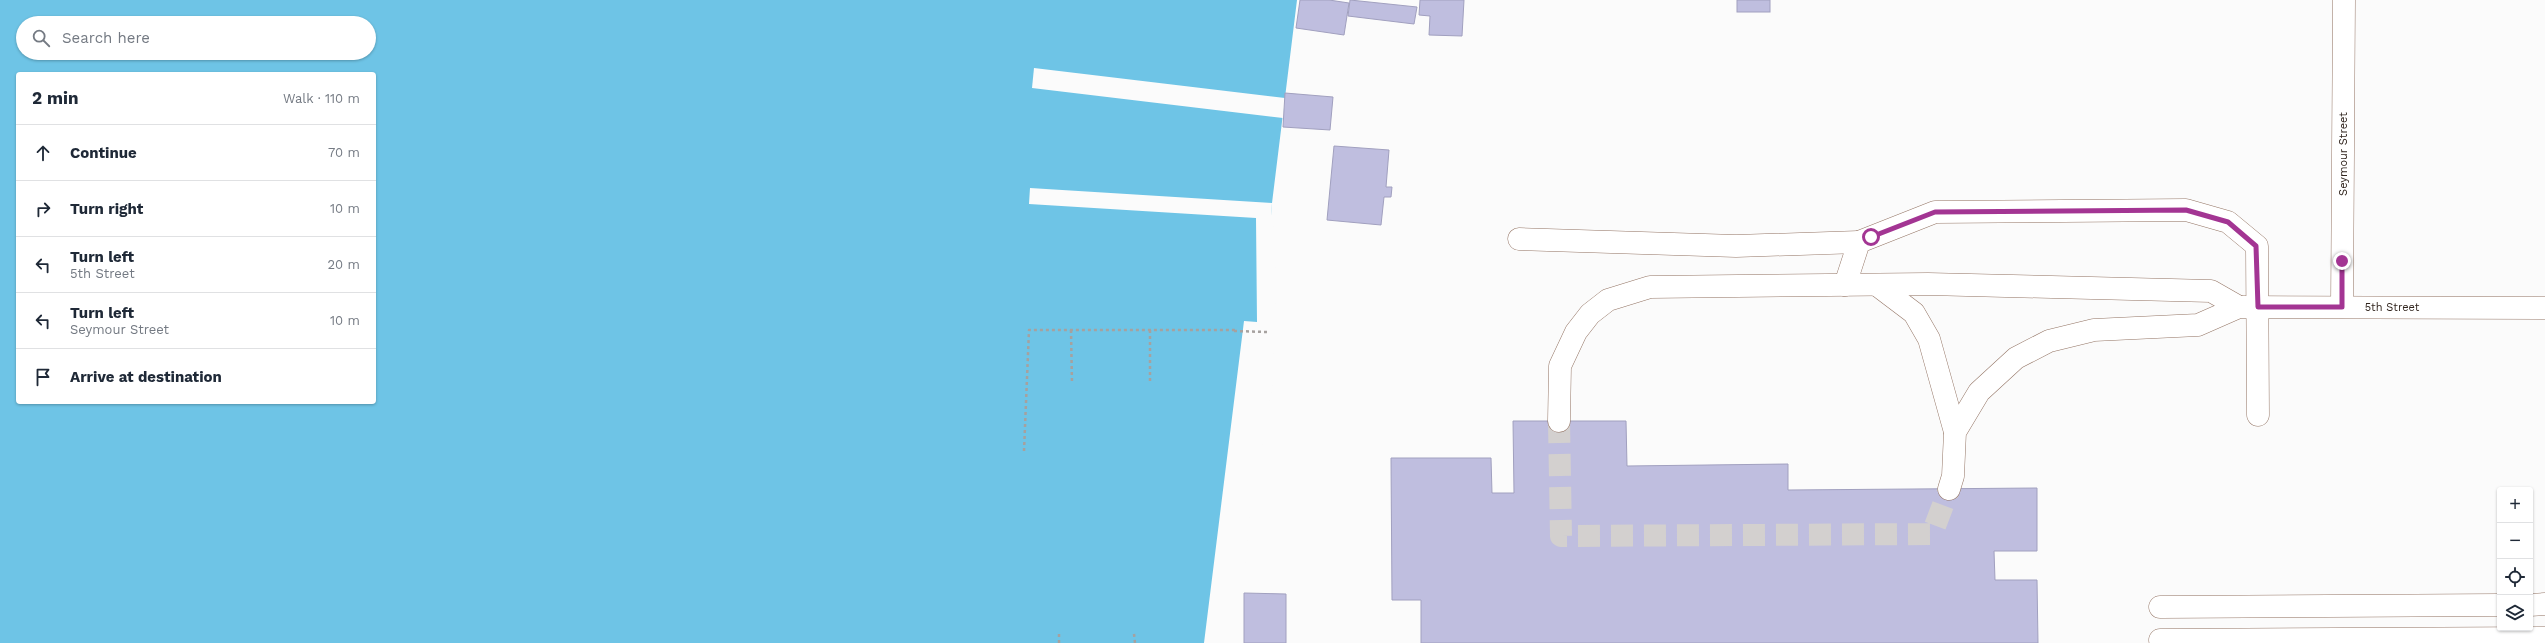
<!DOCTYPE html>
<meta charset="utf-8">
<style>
:root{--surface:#fff;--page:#f2f2f3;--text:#1f2937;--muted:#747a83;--line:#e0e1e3}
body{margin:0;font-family:"Work Sans",sans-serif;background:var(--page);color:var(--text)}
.controls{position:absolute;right:12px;bottom:12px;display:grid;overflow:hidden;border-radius:4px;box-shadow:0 1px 3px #0004}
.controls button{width:36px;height:36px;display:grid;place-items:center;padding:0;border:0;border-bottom:1px solid var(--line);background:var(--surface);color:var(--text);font:20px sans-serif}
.stop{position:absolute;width:12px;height:12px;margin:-9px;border:3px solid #a33593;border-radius:50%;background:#fff}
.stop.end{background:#a33593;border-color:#fff;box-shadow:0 1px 4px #0008}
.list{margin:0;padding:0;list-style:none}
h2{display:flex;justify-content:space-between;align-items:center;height:52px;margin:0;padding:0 16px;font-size:17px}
h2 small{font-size:13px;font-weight:400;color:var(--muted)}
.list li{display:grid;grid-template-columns:26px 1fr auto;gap:12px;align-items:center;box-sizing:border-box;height:56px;padding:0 16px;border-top:1px solid var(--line)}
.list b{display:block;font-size:15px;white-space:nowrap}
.list p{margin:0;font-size:13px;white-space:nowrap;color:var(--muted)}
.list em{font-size:13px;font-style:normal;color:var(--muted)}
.icon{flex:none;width:22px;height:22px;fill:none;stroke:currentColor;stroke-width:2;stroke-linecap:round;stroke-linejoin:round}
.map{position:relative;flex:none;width:2545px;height:643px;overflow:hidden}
.search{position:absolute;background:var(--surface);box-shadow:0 1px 3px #0004;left:16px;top:16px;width:360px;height:44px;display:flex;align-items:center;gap:10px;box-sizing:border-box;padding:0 14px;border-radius:22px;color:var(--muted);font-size:15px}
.panel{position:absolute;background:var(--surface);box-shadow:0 1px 3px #0004;left:16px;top:72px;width:360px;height:332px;border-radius:4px}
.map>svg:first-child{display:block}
.water{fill:#6ec4e6;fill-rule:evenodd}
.pier{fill:#fbfbfb}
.building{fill:#bfbedf;stroke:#a1a0bf}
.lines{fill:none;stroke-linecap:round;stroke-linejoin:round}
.minor-tunnel{stroke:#d3d0cf;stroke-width:22;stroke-dasharray:22 11;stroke-linecap:butt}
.minor-casing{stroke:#947565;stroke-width:23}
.path{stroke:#a6a19f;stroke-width:2.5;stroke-dasharray:3 3;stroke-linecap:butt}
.minor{stroke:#fff;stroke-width:22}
.route{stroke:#a33593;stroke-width:5}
.labels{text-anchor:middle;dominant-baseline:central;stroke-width:3;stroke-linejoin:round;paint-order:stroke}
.street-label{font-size:11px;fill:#31251e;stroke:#fff}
</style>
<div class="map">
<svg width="2545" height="643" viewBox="0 0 2545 643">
<rect width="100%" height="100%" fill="#fbfbfb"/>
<!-- water -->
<path class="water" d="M0 0H1297L1272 203 1237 643H0ZM23 23H369V53H23ZM18 74H374V402H18Z"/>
<!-- pier -->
<g class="pier">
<path d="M1034 68 1285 98 1283 118 1032 88Z"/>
<path d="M1030 188 1272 203 1271 219H1273L1276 275 1273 382 1249 521 1239 643H1204L1244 321 1257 322 1256 218 1029 204Z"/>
</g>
<!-- building -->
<g class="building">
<path d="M1300 0H1329L1349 3 1344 35 1296 28Z"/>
<path d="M1350 0 1417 7 1414 24 1348 16Z"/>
<path d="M1420 0H1464L1462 36 1429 35 1430 16 1419 15Z"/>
<rect x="1737" y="0" width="33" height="12"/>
<path d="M1285 93 1333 97 1330 130 1283 127Z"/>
<path d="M1334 146 1389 150 1386 187H1392L1391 197H1384L1381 225 1327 220Z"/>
<path d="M1513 421H1626L1627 466 1788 464V490L2037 488V551H1994L1995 580H2037L2038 643H1421V600H1392L1391 458H1491L1492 493H1514Z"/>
<path d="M1244 593 1286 594V643H1244Z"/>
</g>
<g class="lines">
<!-- minor-tunnel -->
<path class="minor-tunnel" d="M1559 421 1561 536 1932 534 1949 489"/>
<defs>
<g id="minor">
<path d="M1519 239 1736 246 1859 242"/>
<path d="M1845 285 1859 242 1935 212 2186 210 2228 222 2257 246 2258 415"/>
<path d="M1877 285 1914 313 1929 339 1955 432"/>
<path d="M2342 307 2344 0"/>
<path d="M1559 421 1560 366 1576 332 1590 314 1608 300 1650 287 1928 284 2211 291 2239 307"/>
<path d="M1949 489 1953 476 1955 432 1979 392 2016 358 2049 341 2094 330 2198 325 2239 307 2545 308"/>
<path d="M2530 605 2545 604"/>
<path d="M2160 607 2500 605"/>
<path d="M2160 640 2545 638"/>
</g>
</defs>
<!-- minor casing -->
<use href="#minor" class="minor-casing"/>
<!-- path -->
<g class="path">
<path d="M1071 330 1072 384"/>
<path d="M1150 330V384"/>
<path d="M1234 331 1267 332"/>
<path d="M1024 451 1029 330H1235"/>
<path d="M1134 634 1135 643"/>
<path d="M1059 643V634"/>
</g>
<!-- minor -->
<use href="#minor" class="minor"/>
</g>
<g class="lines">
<!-- route -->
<path class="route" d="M1871 237 1935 212 2186 210 2228 222 2256 246 2258 307H2342V261"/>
</g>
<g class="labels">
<!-- street labels -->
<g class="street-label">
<text transform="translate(2343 154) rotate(-90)">Seymour Street</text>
<text x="2392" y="307">5th Street</text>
</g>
</g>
</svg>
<div class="controls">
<button>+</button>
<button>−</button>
<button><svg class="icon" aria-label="locate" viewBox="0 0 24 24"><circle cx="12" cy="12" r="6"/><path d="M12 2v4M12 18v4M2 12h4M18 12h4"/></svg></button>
<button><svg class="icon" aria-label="layers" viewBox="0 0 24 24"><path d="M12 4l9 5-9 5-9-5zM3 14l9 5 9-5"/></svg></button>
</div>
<div class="stop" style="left:1871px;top:237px"></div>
<div class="stop end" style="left:2342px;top:261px"></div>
<div class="search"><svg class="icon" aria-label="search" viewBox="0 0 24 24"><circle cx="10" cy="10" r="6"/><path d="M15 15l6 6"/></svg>Search here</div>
<section class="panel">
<h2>2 min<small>Walk · 110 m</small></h2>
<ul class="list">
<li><svg class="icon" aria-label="ahead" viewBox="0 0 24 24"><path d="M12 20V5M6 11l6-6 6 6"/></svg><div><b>Continue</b></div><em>70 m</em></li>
<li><svg class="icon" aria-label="right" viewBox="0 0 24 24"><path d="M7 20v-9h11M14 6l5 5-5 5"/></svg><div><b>Turn right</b></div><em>10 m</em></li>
<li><svg class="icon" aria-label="left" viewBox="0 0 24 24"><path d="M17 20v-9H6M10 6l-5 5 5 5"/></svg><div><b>Turn left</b><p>5th Street</p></div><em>20 m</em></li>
<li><svg class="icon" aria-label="left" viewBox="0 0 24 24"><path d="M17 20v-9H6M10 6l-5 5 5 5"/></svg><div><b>Turn left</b><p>Seymour Street</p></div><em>10 m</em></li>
<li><svg class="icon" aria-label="arrive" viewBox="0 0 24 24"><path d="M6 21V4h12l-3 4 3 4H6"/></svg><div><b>Arrive at destination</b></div></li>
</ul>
</section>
</div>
